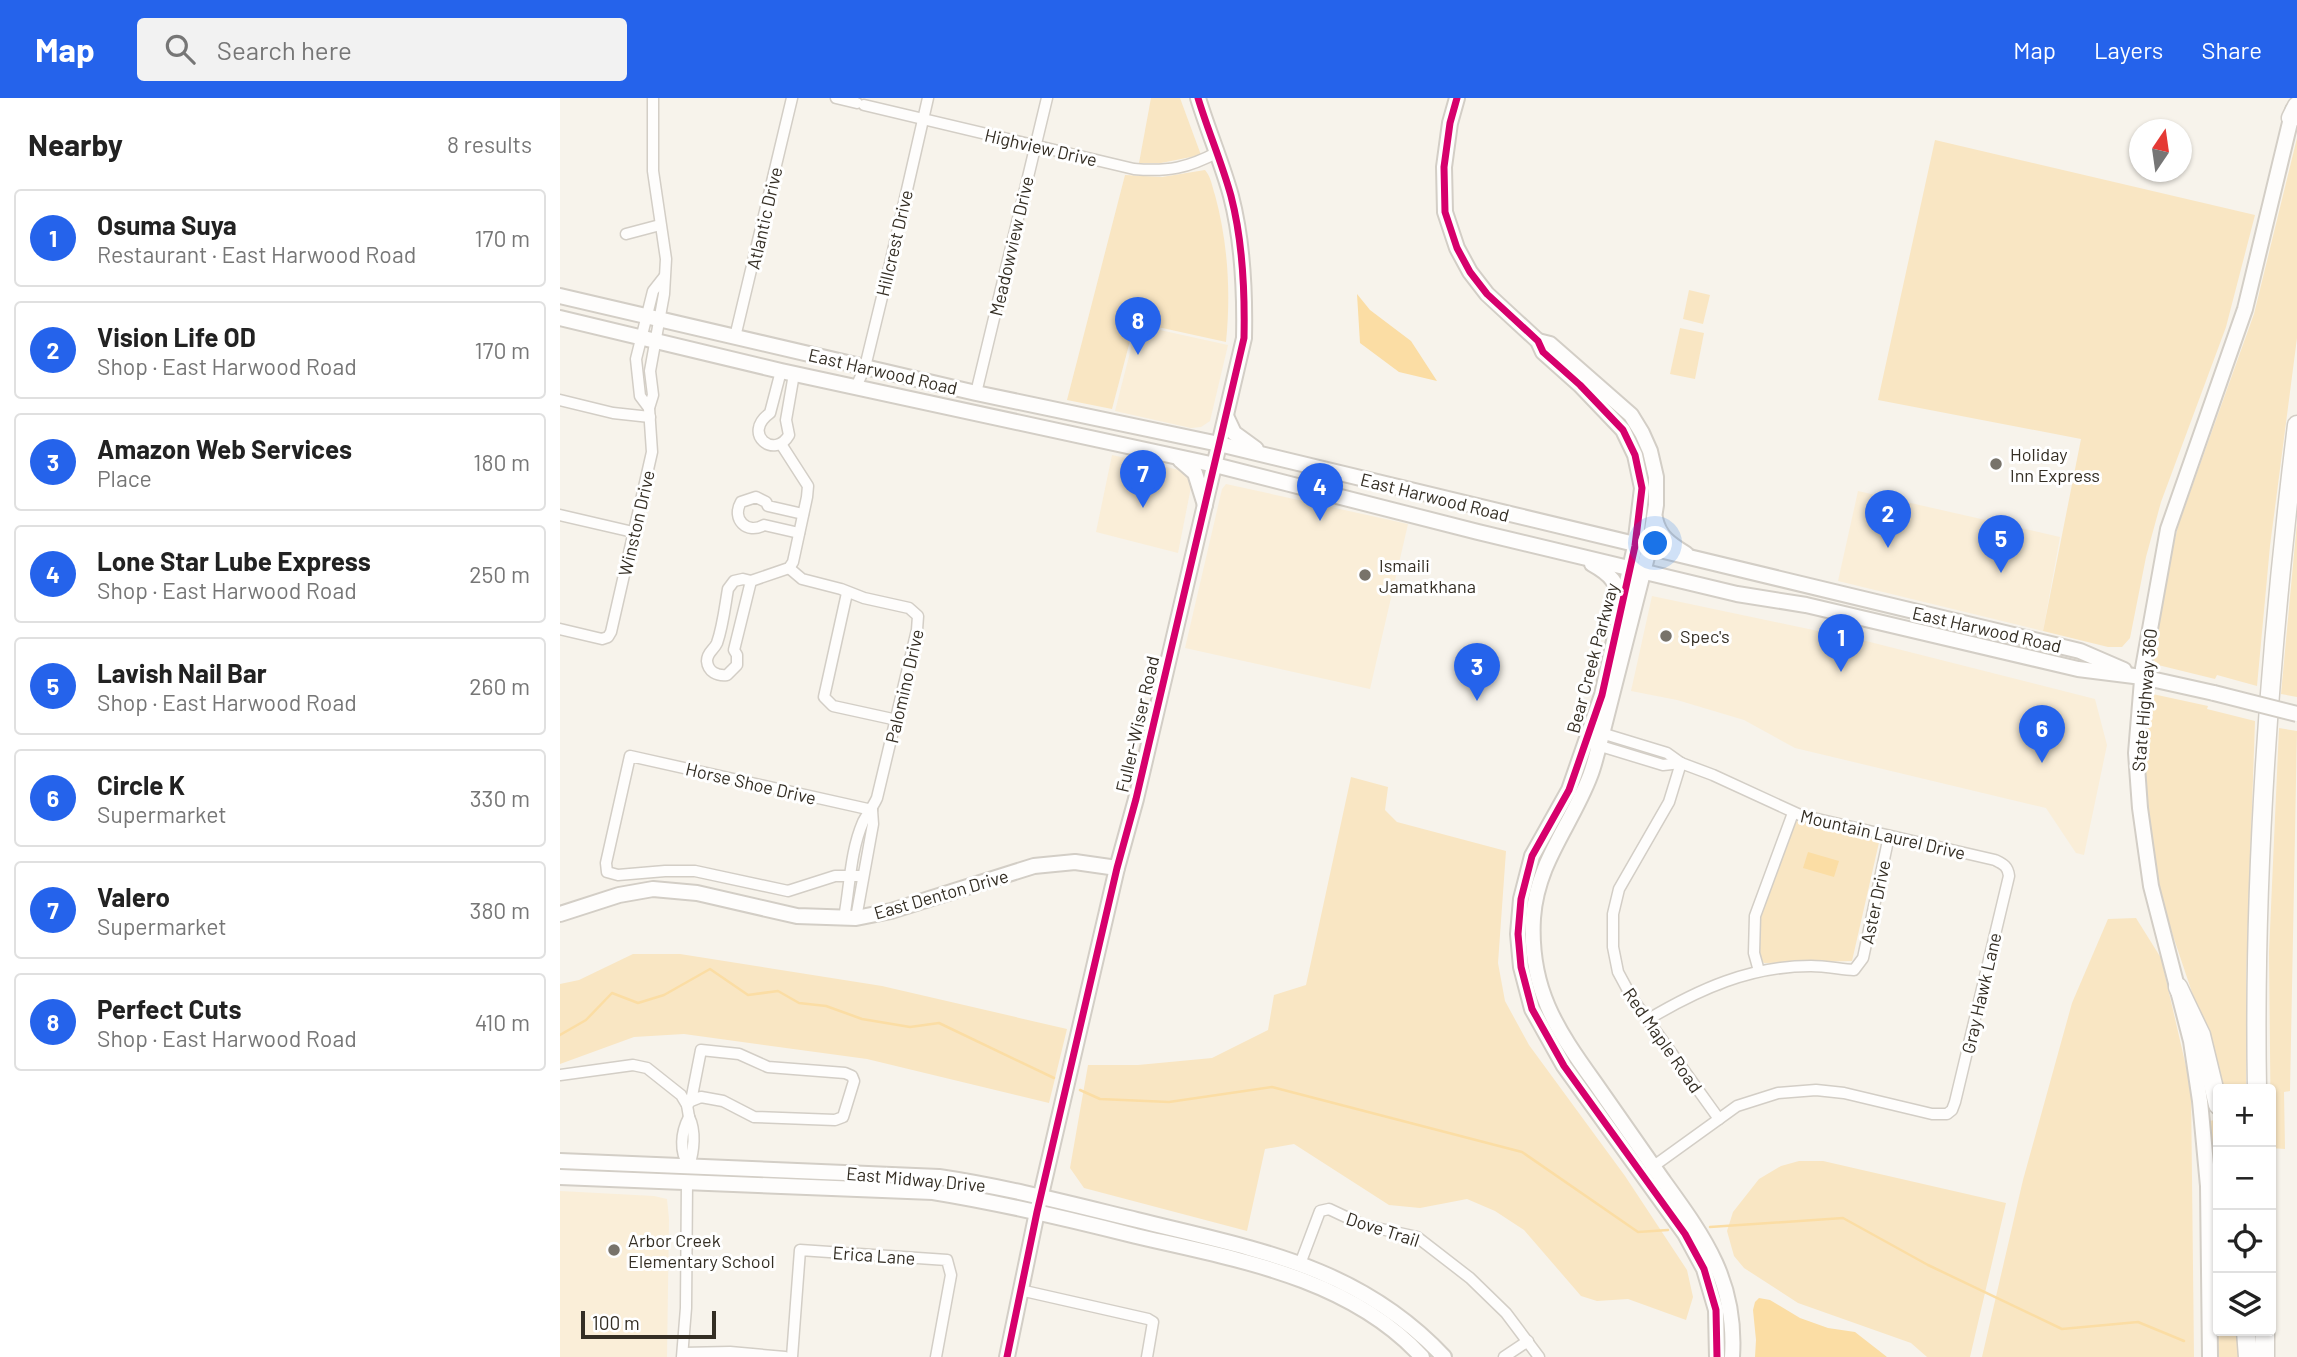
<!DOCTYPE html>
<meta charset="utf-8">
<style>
:root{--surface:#fff;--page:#f2f2f2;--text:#222;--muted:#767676;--line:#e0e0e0;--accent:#2563eb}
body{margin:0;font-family:Barlow,sans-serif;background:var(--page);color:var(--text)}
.controls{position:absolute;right:21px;bottom:21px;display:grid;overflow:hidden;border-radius:7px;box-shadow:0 2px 5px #0004}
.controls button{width:63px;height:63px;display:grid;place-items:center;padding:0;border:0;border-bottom:2px solid var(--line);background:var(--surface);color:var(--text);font:35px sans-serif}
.compass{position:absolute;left:1569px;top:21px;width:63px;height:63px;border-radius:50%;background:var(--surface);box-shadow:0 2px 5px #0004;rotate:13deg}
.scale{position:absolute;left:21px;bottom:18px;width:135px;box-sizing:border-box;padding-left:7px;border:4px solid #342e24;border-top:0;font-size:19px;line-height:24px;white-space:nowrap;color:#342e24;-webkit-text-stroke:5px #fff;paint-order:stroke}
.you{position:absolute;left:1096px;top:446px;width:24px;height:24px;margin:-18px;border:5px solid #fff;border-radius:50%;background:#1a73e8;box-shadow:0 0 0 10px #1a73e833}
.badge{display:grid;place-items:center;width:46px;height:46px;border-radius:50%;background:var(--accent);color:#fff;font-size:23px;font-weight:700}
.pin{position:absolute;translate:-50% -58px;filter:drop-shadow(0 2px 4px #0008)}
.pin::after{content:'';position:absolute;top:37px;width:24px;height:21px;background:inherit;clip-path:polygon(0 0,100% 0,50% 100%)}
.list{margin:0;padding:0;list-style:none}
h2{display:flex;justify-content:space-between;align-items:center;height:91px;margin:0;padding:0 28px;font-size:30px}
h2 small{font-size:23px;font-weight:400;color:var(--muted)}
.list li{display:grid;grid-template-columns:46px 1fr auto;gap:21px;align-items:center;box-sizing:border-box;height:98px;margin:0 14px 14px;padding:0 14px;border:2px solid var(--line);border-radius:7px}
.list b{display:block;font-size:26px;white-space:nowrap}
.list p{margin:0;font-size:23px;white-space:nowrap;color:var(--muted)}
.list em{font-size:23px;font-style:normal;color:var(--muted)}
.icon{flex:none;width:38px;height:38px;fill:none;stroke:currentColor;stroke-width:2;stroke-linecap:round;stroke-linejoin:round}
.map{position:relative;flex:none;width:1737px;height:1259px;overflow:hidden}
header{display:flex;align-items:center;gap:42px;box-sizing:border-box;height:98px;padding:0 35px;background:var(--accent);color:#fff}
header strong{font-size:33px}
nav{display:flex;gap:38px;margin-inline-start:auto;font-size:24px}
.search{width:490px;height:63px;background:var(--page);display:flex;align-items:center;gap:18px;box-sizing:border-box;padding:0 24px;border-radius:7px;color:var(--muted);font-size:26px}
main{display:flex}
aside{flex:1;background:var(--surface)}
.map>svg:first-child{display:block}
.built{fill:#faeed8}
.green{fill:#f9e6c3}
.water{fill:#fbdda4}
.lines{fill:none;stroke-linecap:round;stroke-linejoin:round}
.stream{stroke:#fbdda4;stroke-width:2.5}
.street-casing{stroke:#d3cec6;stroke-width:13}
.secondary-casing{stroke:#d3cec6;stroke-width:18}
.highway-casing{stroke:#d3cec6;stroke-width:21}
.street{stroke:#fefdfc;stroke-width:10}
.secondary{stroke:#fefdfc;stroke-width:14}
.highway{stroke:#fefdfc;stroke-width:18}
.secondary-bridge-casing{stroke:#d3cec6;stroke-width:18;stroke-linecap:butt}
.secondary-bridge{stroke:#fefdfc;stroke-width:14}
.cycleway-casing{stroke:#fff;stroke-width:11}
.cycleway{stroke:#d6006c;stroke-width:7}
.poi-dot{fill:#78736a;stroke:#fff;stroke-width:2.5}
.labels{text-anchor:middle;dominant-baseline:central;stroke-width:6;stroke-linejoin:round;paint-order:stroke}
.street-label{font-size:18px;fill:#342e24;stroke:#fff}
.poi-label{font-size:18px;fill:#342e24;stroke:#fff;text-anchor:start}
</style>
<header>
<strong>Map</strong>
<div class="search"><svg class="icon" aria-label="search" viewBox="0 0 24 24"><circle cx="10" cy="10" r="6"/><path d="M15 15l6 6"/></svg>Search here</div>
<nav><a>Map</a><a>Layers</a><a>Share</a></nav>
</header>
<main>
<aside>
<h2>Nearby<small>8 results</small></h2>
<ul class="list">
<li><span class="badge">1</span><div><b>Osuma Suya</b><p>Restaurant · East Harwood Road</p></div><em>170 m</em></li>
<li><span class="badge">2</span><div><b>Vision Life OD</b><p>Shop · East Harwood Road</p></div><em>170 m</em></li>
<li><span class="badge">3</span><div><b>Amazon Web Services</b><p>Place</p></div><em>180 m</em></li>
<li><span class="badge">4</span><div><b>Lone Star Lube Express</b><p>Shop · East Harwood Road</p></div><em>250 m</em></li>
<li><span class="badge">5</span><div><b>Lavish Nail Bar</b><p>Shop · East Harwood Road</p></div><em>260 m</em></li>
<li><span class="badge">6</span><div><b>Circle K</b><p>Supermarket</p></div><em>330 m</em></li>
<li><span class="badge">7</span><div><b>Valero</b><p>Supermarket</p></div><em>380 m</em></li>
<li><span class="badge">8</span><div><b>Perfect Cuts</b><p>Shop · East Harwood Road</p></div><em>410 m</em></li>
</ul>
</aside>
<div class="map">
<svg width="1737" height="1259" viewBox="0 0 1737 1259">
<rect width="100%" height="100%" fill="#f7f3eb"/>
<!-- built -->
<g class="built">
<path d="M577 227 668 247 650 323 641 329 631 330 555 313Z"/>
<path d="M552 357 624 373 632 384 618 455 536 434Z"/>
<path d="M666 386 848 426 810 591 625 550 662 391Z"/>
<path d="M1298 393 1500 439 1483 533 1278 483Z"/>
<path d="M1092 498 1310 544 1535 601 1547 647 1524 757 1516 755 1486 710 1235 650 1184 622 1117 602 1071 593Z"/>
<path d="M0 1093 94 1098 107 1101 109 1121 107 1259H0Z"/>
</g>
<!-- green -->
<g class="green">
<path d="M591 0H620L641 57 601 65H579Z"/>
<path d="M1737 40V240L1710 448 1697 588 1657 577 1655 581 1598 567 1592 560 1605 480 1619 425 1694 216Z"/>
<path d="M1375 42 1695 117 1666 229 1601 404 1586 459 1570 540 1562 549H1548L1483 533 1521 341 1318 302Z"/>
<path d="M645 72C651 79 652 88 655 97 668 145 671 195 666 244L575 224 552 311 507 302 565 77 602 79Z"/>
<path d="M1129 192 1150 197 1143 226 1123 221Z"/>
<path d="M1120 230 1144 235 1135 281 1110 276Z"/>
<path d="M1737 424V599L1721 596Z"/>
<path d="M1588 595 1648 608 1647 611 1695 623 1686 881V991H1659L1642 924 1606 817 1595 770 1586 713 1583 648Z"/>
<path d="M1719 630 1737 633 1730 993 1724 994 1725 1051 1711 1050 1709 854Z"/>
<path d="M791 679 828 689 825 712 837 724 946 753 938 865 945 903 969 947 1065 1078 1127 1172 1133 1199 1126 1222 1068 1201 1037 1203 1021 1198 964 1132 935 1113 907 1101 860 1110 829 1107 734 1046 705 1051 687 1133 524 1090 510 1070 528 967H578L652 960 708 932 714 897 746 887Z"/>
<path d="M1243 721 1320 740 1292 863 1204 865 1200 861 1198 818 1236 724Z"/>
<path d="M1576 820 1601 860 1631 990 1634 1259H1422L1463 1082 1512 905 1548 821Z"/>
<path d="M73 856H120L322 888 507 931 489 1005 307 961 124 936 74 939 0 966V886L19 882Z"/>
<path d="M1655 1022 1658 1042V1233H1681L1683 1259H1656L1653 1079 1649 1023Z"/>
<path d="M1239 1063H1263L1446 1105 1410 1259H1367L1351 1245 1238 1205 1184 1170 1174 1158 1167 1133 1173 1114 1199 1081 1221 1068Z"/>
</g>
<!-- water -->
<g class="water">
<path d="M797 196 810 212 851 243 877 283 839 274 800 245Z"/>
<path d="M1248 754 1279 763 1274 779 1243 770Z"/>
<path d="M1199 1200 1210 1202 1240 1220 1268 1230 1295 1234 1327 1259H1195L1196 1242 1193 1212 1195 1204Z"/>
</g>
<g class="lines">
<!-- stream -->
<g class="stream">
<path d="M0 937 26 922 52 895 78 905 104 897 150 871 188 897 218 893 239 905 266 908 302 921 350 929 379 925 494 980"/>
<path d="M520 992 540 1001 609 1004 712 989 962 1054 1078 1134 1108 1132"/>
<path d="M1150 1129 1283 1120 1368 1167 1502 1231 1578 1224 1624 1243"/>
</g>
<defs>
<g id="street">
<path d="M276 0 297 5"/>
<path d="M304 7 574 71C608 74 628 70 658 54"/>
<path d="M66 136 100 127"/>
<path d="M175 239 232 0"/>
<path d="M221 273 210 315C181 336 215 362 229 337L226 322 234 276"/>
<path d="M296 289 305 269 330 166 368 0"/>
<path d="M416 295 487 0"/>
<path d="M0 302 53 315 90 319"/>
<path d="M89 310 80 298 76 261 93 193 104 179"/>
<path d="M0 417 73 434"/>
<path d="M239 435 204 427C187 437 171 421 181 404L196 399 206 404 208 408 243 416"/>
<path d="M229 470 242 481 281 491 304 500 349 510 358 518 357 532 317 700C313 709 307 716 303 724 290 754 290 788 284 820"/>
<path d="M183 481 191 483 174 552 177 557V567L167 577C157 578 148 574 147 563 147 554 154 552 157 545 163 528 165 508 168 491L174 483Z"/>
<path d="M191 483 229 470 233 464 247 399 248 388 221 346"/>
<path d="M287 495 264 599 273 608 337 622"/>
<path d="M0 531 42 541 48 539 51 534 92 354 89 310 93 297 90 273 104 196 106 161 93 73V0"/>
<path d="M1038 634 1107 655 1121 665 1153 677 1240 717 1435 762C1443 766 1448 768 1449 778L1395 1004 1392 1012 1387 1016H1372L1284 995 1256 992 1218 995 1177 1008 1091 1070"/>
<path d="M1034 646 1103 667 1121 665"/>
<path d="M1121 665 1109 704 1059 791 1053 816V849L1058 874 1072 900 1159 1021"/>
<path d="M302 778H275L228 793 135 773H105L58 777 47 774 46 765 70 658 312 712"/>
<path d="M296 820 313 726 312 712"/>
<path d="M1199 873 1194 855 1195 818 1233 715"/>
<path d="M1087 922C1139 891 1190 868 1251 868 1265 868 1280 871 1294 872L1303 860 1329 738"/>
<path d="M0 977 73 967 87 970 121 997 127 1007 129 1019"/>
<path d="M127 1007 131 1003 141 999 163 1003 194 1019 275 1022 283 1019 294 983 292 978 285 975 208 969 179 956 141 952 131 1003"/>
<path d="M129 1068C119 1054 121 1034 129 1019"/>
<path d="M129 1068C134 1053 136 1033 129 1019"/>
<path d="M740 1166 760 1113 769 1111 803 1127 857 1139 910 1180 946 1215 979 1259"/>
<path d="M460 1192 588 1221 593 1224 587 1259"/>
<path d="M123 1255 170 1254 225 1259"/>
<path d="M122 1259 126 1210 127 1084"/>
<path d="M232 1259 240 1152 387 1162 391 1177 376 1259"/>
<path d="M944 1259 968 1243"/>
</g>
<g id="secondary">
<path d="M897 0 890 25 884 69 885 114 897 150 910 174 927 196 978 243 983 254 1020 287 1063 332 1075 357 1082 390 1075 448 1042 597 1009 692 972 758 961 801 958 836 961 869 972 911 1004 968 1125 1136 1144 1171 1156 1212 1157 1259"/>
<path d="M0 198 416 295 659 346 1520 553 1564 572"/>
<path d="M0 220 221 273 655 367 918 434 1177 496 1246 507 1518 571 1582 579 1654 595"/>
<path d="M978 243 990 246 1071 317 1082 335 1090 353 1096 379V407L1089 451 1039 648C1036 658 1034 668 1030 678 1011 728 977 764 973 820 969 890 996 931 1035 985 1057 1017 1080 1049 1102 1081 1144 1139 1177 1183 1172 1259"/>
<path d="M666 318 674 335 696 351"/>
<path d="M620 362 635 375 645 407"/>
<path d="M1095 420C1099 439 1110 446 1126 456"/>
<path d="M1032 466C1050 476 1059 485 1061 506"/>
<path d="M0 816 59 797 93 791 137 795 237 818 296 820 331 813 474 768 515 764 557 770"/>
<path d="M0 1063 379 1079C446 1089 511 1106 577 1122 693 1151 798 1167 884 1259"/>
<path d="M0 1079 373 1094C441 1105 509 1121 576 1138 676 1161 790 1180 862 1259"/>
<path d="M447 1259 477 1114 557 770 576 701 684 240C685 193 683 144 671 98 662 65 648 33 638 0"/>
<path d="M1650 1259 1648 1088 1640 1003 1631 943 1591 788 1580 710 1576 655 1583 570 1608 431 1685 211 1733 12"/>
</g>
<g id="highway">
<path d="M1731 20 1737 8"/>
<path d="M1618 889 1641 937 1658 1007"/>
<path d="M1697 991C1693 769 1710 547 1737 327"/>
<path d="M1686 1233 1688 1259"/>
<path d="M1705 1233V1259"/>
</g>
</defs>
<!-- street casing -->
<use href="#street" class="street-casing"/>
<!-- secondary casing -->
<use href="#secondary" class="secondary-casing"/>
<!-- highway casing -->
<use href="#highway" class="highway-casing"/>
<!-- street -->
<use href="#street" class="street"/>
<!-- secondary -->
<use href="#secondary" class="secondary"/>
<!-- highway -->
<use href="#highway" class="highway"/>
<defs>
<path id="secondary-bridge" d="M1654 595 1737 616"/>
</defs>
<!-- secondary-bridge casing -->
<use href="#secondary-bridge" class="secondary-bridge-casing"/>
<!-- secondary-bridge -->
<use href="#secondary-bridge" class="secondary-bridge"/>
<defs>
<g id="cycleway">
<path d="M897 0 890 25 884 69 885 114 897 150 910 174 927 196 978 243 983 254 1020 287 1063 332 1075 357 1082 390 1075 448 1042 597 1009 692 972 758 961 801 958 836 961 869 972 911 1004 968 1125 1136 1144 1171 1156 1212 1157 1259"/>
<path d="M447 1259 477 1114 557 770 576 701 684 240C685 193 683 144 671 98 662 65 648 33 638 0"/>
</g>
</defs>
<!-- cycleway casing -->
<use href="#cycleway" class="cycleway-casing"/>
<!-- cycleway -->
<use href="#cycleway" class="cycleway"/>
</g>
<!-- markers -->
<g class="poi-dot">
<circle cx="1436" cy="366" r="7"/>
<circle cx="805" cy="477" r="7"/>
<circle cx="1106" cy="538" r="7"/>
<circle cx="54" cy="1152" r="7"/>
</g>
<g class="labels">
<!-- street labels -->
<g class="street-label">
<text transform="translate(481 49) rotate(13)">Highview Drive</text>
<text transform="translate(204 120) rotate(-77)">Atlantic Drive</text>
<text transform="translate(334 145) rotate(-77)">Hillcrest Drive</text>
<text transform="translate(451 148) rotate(-77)">Meadowview Drive</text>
<text transform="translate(323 273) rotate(13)">East Harwood Road</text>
<text transform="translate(875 399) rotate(14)">East Harwood Road</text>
<text transform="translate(76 425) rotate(-77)">Winston Drive</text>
<text transform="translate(1427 531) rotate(13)">East Harwood Road</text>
<text transform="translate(1032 560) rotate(-75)">Bear Creek Parkway</text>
<text transform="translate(344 588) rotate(-77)">Palomino Drive</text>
<text transform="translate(1584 602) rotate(-85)">State Highway 360</text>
<text transform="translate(577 626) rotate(-77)">Fuller-Wiser Road</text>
<text transform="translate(191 685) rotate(13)">Horse Shoe Drive</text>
<text transform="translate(1323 736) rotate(13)">Mountain Laurel Drive</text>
<text transform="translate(381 796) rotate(-16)">East Denton Drive</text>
<text transform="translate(1315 804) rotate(-78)">Aster Drive</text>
<text transform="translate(1421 895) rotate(-77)">Gray Hawk Lane</text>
<text transform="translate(1103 942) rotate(55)">Red Maple Road</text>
<text transform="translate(356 1081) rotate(5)">East Midway Drive</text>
<text transform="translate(823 1131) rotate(18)">Dove Trail</text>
<text transform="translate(314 1157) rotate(4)">Erica Lane</text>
</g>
<!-- poi labels -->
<g class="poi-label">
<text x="1450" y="356">Holiday<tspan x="1450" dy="21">Inn Express</tspan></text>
<text x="819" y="467">Ismaili<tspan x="819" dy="21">Jamatkhana</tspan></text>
<text x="1120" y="538">Spec's</text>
<text x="68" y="1142">Arbor Creek<tspan x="68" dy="21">Elementary School</tspan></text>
</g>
</g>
</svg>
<div class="controls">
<button>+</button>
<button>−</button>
<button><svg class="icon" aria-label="locate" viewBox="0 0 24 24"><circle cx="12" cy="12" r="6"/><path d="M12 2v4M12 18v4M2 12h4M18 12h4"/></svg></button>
<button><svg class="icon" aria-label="layers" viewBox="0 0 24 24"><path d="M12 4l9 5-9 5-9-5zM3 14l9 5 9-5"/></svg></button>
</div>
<svg class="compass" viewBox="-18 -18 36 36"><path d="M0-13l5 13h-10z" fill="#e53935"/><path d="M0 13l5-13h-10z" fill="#767676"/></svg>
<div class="scale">100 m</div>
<div class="you"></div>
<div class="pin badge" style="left:1281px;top:574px">1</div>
<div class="pin badge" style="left:1328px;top:450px">2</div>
<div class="pin badge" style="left:917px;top:603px">3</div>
<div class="pin badge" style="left:760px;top:423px">4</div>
<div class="pin badge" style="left:1441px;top:475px">5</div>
<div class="pin badge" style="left:1482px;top:665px">6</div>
<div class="pin badge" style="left:583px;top:410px">7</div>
<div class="pin badge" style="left:578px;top:257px">8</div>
</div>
</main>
